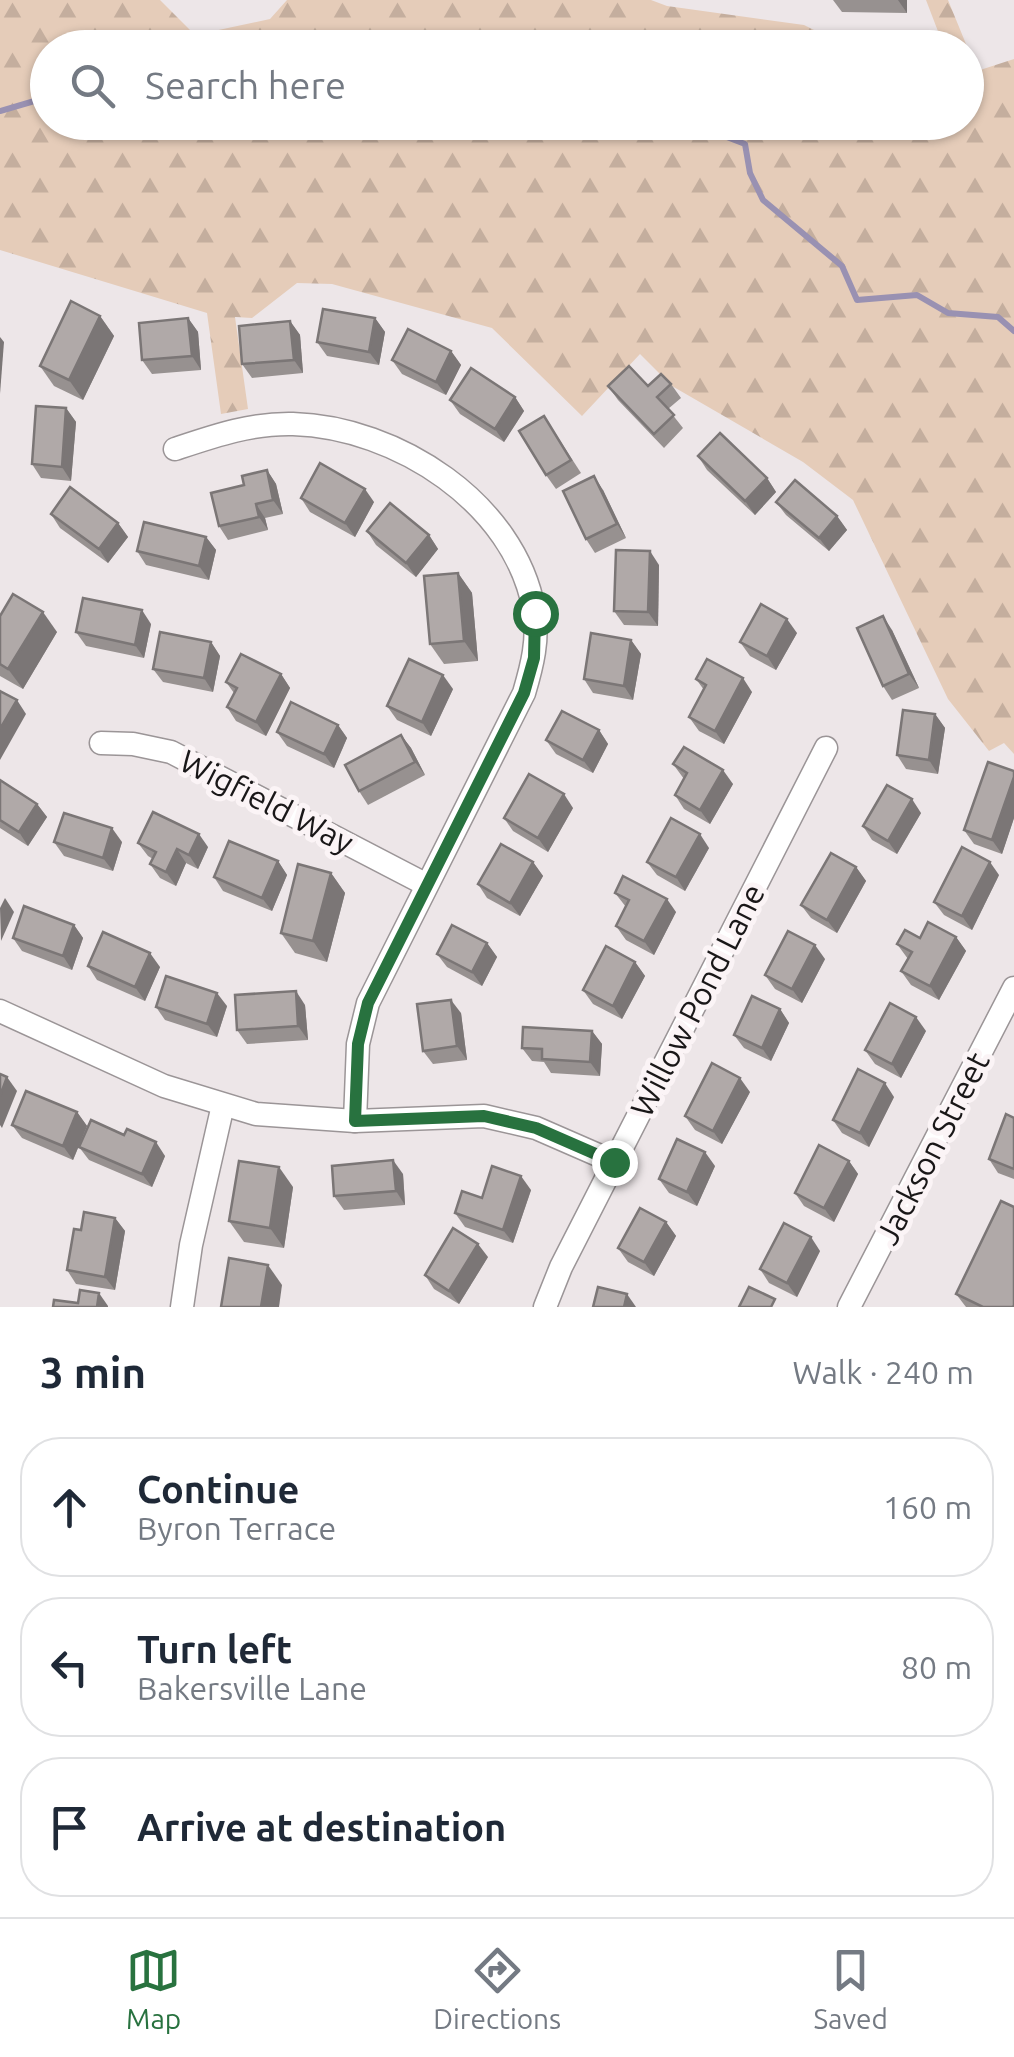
<!DOCTYPE html>
<meta charset="utf-8">
<style>
:root{--surface:#fff;--page:#f6f6f7;--text:#1f2937;--muted:#747a83;--line:#e0e1e3;--accent:#28723f}
body{margin:0;font-family:Ubuntu,sans-serif;background:var(--page);color:var(--text)}
.stop{position:absolute;width:30px;height:30px;margin:-22px;border:8px solid #28723f;border-radius:50%;background:#fff}
.stop.end{background:#28723f;border-color:#fff;box-shadow:0 2px 10px #0008}
.list{margin:0;padding:0;list-style:none}
h2{display:flex;justify-content:space-between;align-items:center;height:130px;margin:0;padding:0 40px;font-size:42px}
h2 small{font-size:32px;font-weight:400;color:var(--muted)}
.list li{display:grid;grid-template-columns:65px 1fr auto;gap:30px;align-items:center;box-sizing:border-box;height:140px;margin:0 20px 20px;padding:0 20px;border:2px solid var(--line);border-radius:40px}
.list b{display:block;font-size:38px;white-space:nowrap}
.list p{margin:0;font-size:32px;white-space:nowrap;color:var(--muted)}
.list em{font-size:32px;font-style:normal;color:var(--muted)}
.icon{flex:none;width:55px;height:55px;fill:none;stroke:currentColor;stroke-width:2;stroke-linecap:round;stroke-linejoin:round}
.map{position:relative;flex:none;width:1014px;height:1307px;overflow:hidden}
.search{position:absolute;background:var(--surface);box-shadow:0 2px 8px #0004;left:30px;right:30px;top:30px;height:110px;display:flex;align-items:center;gap:25px;box-sizing:border-box;padding:0 35px;border-radius:55px;color:var(--muted);font-size:38px}
.sheet{height:610px;background:var(--surface)}
nav{display:flex;justify-content:space-around;align-items:center;box-sizing:border-box;height:140px;border-top:2px solid var(--line);background:var(--surface);font-size:28px;color:var(--muted)}
nav a{display:grid;justify-items:center;gap:5px}
nav .on{color:var(--accent)}
.map>svg:first-child{display:block}
.forest{fill:url(#forest-firs)}
.lines{fill:none;stroke-linecap:round;stroke-linejoin:round}
.stream{stroke:#9991b2;stroke-width:6}
.minor-casing{stroke:#9b9597;stroke-width:25}
.minor{stroke:#fff;stroke-width:22}
.wall{fill:#979190}
.shaded-wall{fill:#7b7676}
.building{fill:#b0a9a8;stroke:#7b7676;stroke-width:2.5}
.route{stroke:#28723f;stroke-width:12}
.labels{text-anchor:middle;dominant-baseline:central;stroke-width:10;stroke-linejoin:round;paint-order:stroke}
.street-label{font-size:32px;fill:#191718;stroke:#fbf4f6}
</style>
<div class="map">
<svg width="1014" height="1307" viewBox="0 0 1014 1307">
<defs>
<pattern id="forest-firs" width="22" height="20" patternUnits="userSpaceOnUse" patternTransform="scale(2.5)"><rect width="22" height="20" fill="#e5ccb9"/><path d="M5 1l3.5 6h-7zM16 11l3.5 6h-7z" fill="#c4ae9e"/></pattern>
</defs>
<rect width="100%" height="100%" fill="#ede6e8"/>
<!-- forest -->
<path class="forest" d="M0 0H160L195 35 270 19 287 0H651L667 6 804 25 848 47 48 48V122H966V48L944 47 926 0H948L977 71 1014 59V754L1004 743 989 751 948 699 853 500 803 462 672 386 640 354 582 416 492 328 332 284 297 283 252 318 235 317 248 409 221 414 207 313 0 250Z"/>
<g class="lines">
<!-- stream -->
<g class="stream">
<path d="M0 111 48 97"/>
<path d="M458 122 479 133 531 122"/>
<path d="M688 122 745 144 750 173 763 200 842 266 857 300 917 295 948 313 998 317 1014 331"/>
</g>
<defs>
<g id="minor">
<path d="M175 449C214 436 251 423 293 424 397 427 515 503 534 610 539 639 532 666 524 693L368 1003 358 1044 355 1121"/>
<path d="M101 743 133 744 171 752 425 884"/>
<path d="M0 1011 164 1086 256 1114 355 1121 484 1116 536 1128 614 1162"/>
<path d="M182 1307 191 1245 223 1105"/>
<path d="M545 1307 561 1267 826 748"/>
<path d="M849 1307 1014 988"/>
</g>
</defs>
<!-- minor casing -->
<use href="#minor" class="minor-casing"/>
<!-- minor -->
<use href="#minor" class="minor"/>
</g>
<!-- wall -->
<g class="wall">
<path d="M833 0H907V13L842 12Z"/>
<path d="M100 316 114 336 83 400 54 386 40 366Z"/>
<path d="M188 318 198 332 201 370 152 374 142 360Z"/>
<path d="M375 318 385 332 379 365 327 356 317 342Z"/>
<path d="M290 321 300 335 303 373 252 378 242 364Z"/>
<path d="M451 351 461 365 446 395 402 374 392 360Z"/>
<path d="M671 384 681 398 668 409 683 428 664 448 618 400 608 386H648Z"/>
<path d="M515 397 524 411 504 442 460 414 450 400Z"/>
<path d="M66 408 76 422 71 481 41 478 32 464Z"/>
<path d="M544 416 581 473 556 489 546 475Z"/>
<path d="M698 456 767 478 776 492 755 515 707 470Z"/>
<path d="M267 470 276 484 283 514 265 518 268 530 228 540 219 526 244 485Z"/>
<path d="M603 490 626 538 595 553 586 539Z"/>
<path d="M301 498 374 502 355 537 310 512Z"/>
<path d="M776 502 837 516 847 530 829 551 786 515Z"/>
<path d="M51 514 118 523 128 537 108 563 60 528Z"/>
<path d="M367 531 429 535 438 549 416 577 376 545Z"/>
<path d="M206 537 216 550 209 580 146 565 137 551Z"/>
<path d="M659 565 658 626 624 625 614 611Z"/>
<path d="M458 573 472 593 478 661 444 664 430 644Z"/>
<path d="M0 616 57 632 23 689 0 676Z"/>
<path d="M151 624 144 658 86 646 76 632Z"/>
<path d="M892 630 919 688 892 700 883 686Z"/>
<path d="M797 633 776 670 750 656 740 642Z"/>
<path d="M631 640 641 654 633 700 593 693 584 679Z"/>
<path d="M211 642 220 656 213 692 163 682 153 669Z"/>
<path d="M281 674 290 688 266 736 236 721 227 707 234 693 226 682Z"/>
<path d="M696 679 752 692 724 744 699 731 689 717 704 690Z"/>
<path d="M453 689 431 736 397 720 387 706Z"/>
<path d="M935 714 945 728 938 774 906 769 897 755Z"/>
<path d="M338 725 347 738 334 768 287 746 277 732Z"/>
<path d="M599 730 608 744 593 773 556 754 546 740Z"/>
<path d="M401 735 411 748 425 775 368 805 359 791Z"/>
<path d="M673 764 733 784 710 824 684 809 675 795 684 779Z"/>
<path d="M1014 771V818L1002 854 974 844 964 830Z"/>
<path d="M0 780 37 804 47 817 28 846 0 828Z"/>
<path d="M573 808 548 852 513 831 504 818Z"/>
<path d="M921 813 897 854 872 840 863 826Z"/>
<path d="M54 842H122L113 871 64 856Z"/>
<path d="M138 843 208 847 198 869 186 863 176 886 160 878 150 864 153 859 148 856Z"/>
<path d="M709 848 685 891 657 875 647 862Z"/>
<path d="M278 861 287 875 272 911 223 891 214 877Z"/>
<path d="M533 862 543 876 520 916 487 898 478 884Z"/>
<path d="M856 867 866 881 837 933 811 918 801 905Z"/>
<path d="M331 873 345 893 327 962 295 953 281 933Z"/>
<path d="M999 875 972 930 944 915 934 902Z"/>
<path d="M615 893 676 912 654 955 626 940 616 926 626 907Z"/>
<path d="M74 925 83 938 72 970 22 951 13 938Z"/>
<path d="M956 937 966 951 939 1000 911 985 901 971 908 959 897 944 920 938Z"/>
<path d="M487 943 497 957 482 986 447 967 437 954Z"/>
<path d="M825 959 802 1003 775 989 765 975Z"/>
<path d="M635 962 645 976 622 1019 593 1004 583 990Z"/>
<path d="M88 966 160 967 145 1001 97 980Z"/>
<path d="M305 1005 308 1040 247 1044 237 1030Z"/>
<path d="M227 1006 217 1037 165 1020 156 1007Z"/>
<path d="M780 1009 789 1023 771 1061 744 1048 734 1035Z"/>
<path d="M461 1013 467 1060 433 1064 423 1051Z"/>
<path d="M592 1031 602 1044 600 1076 551 1073 544 1062 532 1061 522 1048Z"/>
<path d="M926 1031 901 1078 875 1064 865 1050Z"/>
<path d="M750 1092 722 1144 695 1130 685 1116Z"/>
<path d="M894 1097 869 1147 842 1133 833 1120Z"/>
<path d="M77 1112 87 1126 73 1160 22 1138 12 1125Z"/>
<path d="M1014 1118V1179L998 1173 989 1159Z"/>
<path d="M124 1135 165 1156 152 1187 89 1160 79 1147Z"/>
<path d="M849 1161 858 1174 834 1222 804 1206 795 1193Z"/>
<path d="M715 1166 697 1206 669 1193 659 1179Z"/>
<path d="M403 1174 405 1205 344 1210 334 1196Z"/>
<path d="M293 1187 284 1248 244 1242 229 1221Z"/>
<path d="M531 1190 513 1243 465 1227 455 1213 482 1198Z"/>
<path d="M115 1218 125 1231 115 1290 76 1284 67 1270 81 1230Z"/>
<path d="M666 1222 676 1236 654 1276 628 1262 618 1248Z"/>
<path d="M820 1251 797 1297 769 1283 760 1269Z"/>
<path d="M488 1257 459 1304 434 1289 425 1275Z"/>
<path d="M956 1294 1014 1307H966Z"/>
</g>
<!-- shaded-wall -->
<g class="shaded-wall">
<path d="M898 0H907V13Z"/>
<path d="M100 316 114 336 83 400 69 380Z"/>
<path d="M188 318 198 332 201 370 192 356Z"/>
<path d="M375 318 385 332 379 365 369 352Z"/>
<path d="M290 321 300 335 303 373 294 360Z"/>
<path d="M0 337 4 342 0 394Z"/>
<path d="M451 351 461 365 446 395 436 382Z"/>
<path d="M515 397 524 411 504 442 495 429Z"/>
<path d="M66 408 76 422 71 481 62 467Z"/>
<path d="M267 470 276 484 283 514 273 500Z"/>
<path d="M594 476 603 490 626 538 617 524Z"/>
<path d="M767 478 776 492 755 515 745 501Z"/>
<path d="M365 489 374 502 355 537 345 523Z"/>
<path d="M256 504 265 518 268 530 259 517Z"/>
<path d="M837 516 847 530 829 551 819 538Z"/>
<path d="M118 523 128 537 108 563 99 549Z"/>
<path d="M429 535 438 549 416 577 406 563Z"/>
<path d="M206 537 216 550 209 580 199 566Z"/>
<path d="M650 551 659 565 658 626 648 612Z"/>
<path d="M458 573 472 593 478 661 464 641Z"/>
<path d="M142 610 151 624 144 658 135 645Z"/>
<path d="M43 612 57 632 23 689 8 669Z"/>
<path d="M883 616 892 630 919 688 909 674Z"/>
<path d="M787 619 797 633 776 670 767 656Z"/>
<path d="M631 640 641 654 633 700 624 686Z"/>
<path d="M211 642 220 656 213 692 204 678Z"/>
<path d="M281 674 290 688 266 736 256 722Z"/>
<path d="M443 675 453 689 431 736 422 722Z"/>
<path d="M743 678 752 692 724 744 715 731Z"/>
<path d="M17 700 26 714 0 760V729Z"/>
<path d="M935 714 945 728 938 774 929 760Z"/>
<path d="M338 725 347 738 334 768 324 754Z"/>
<path d="M599 730 608 744 593 773 583 760Z"/>
<path d="M401 735 411 748 425 775 415 762Z"/>
<path d="M723 770 733 784 710 824 700 810Z"/>
<path d="M1014 777V818L1002 854 992 840Z"/>
<path d="M564 794 573 808 548 852 538 838Z"/>
<path d="M912 799 921 813 897 854 888 841Z"/>
<path d="M37 804 47 817 28 846 19 832Z"/>
<path d="M112 828 122 842 113 871 103 858Z"/>
<path d="M199 834 208 847 198 869 189 855Z"/>
<path d="M700 834 709 848 685 891 676 877Z"/>
<path d="M177 849 186 863 176 886 166 872Z"/>
<path d="M278 861 287 875 272 911 262 898Z"/>
<path d="M533 862 543 876 520 916 510 903Z"/>
<path d="M990 862 999 875 972 930 962 916Z"/>
<path d="M856 867 866 881 837 933 827 920Z"/>
<path d="M331 873 345 893 327 962 313 941Z"/>
<path d="M5 898 14 912 1 941 0 908Z"/>
<path d="M667 899 676 912 654 955 644 941Z"/>
<path d="M74 925 83 938 72 970 63 956Z"/>
<path d="M956 937 966 951 939 1000 930 986Z"/>
<path d="M487 943 497 957 482 986 472 972Z"/>
<path d="M815 945 825 959 802 1003 792 989Z"/>
<path d="M150 953 160 967 145 1001 135 987Z"/>
<path d="M635 962 645 976 622 1019 613 1006Z"/>
<path d="M296 991 305 1005 308 1040 298 1026Z"/>
<path d="M217 993 227 1006 217 1037 207 1024Z"/>
<path d="M451 1000 461 1013 467 1060 457 1046Z"/>
<path d="M780 1009 789 1023 771 1061 762 1048Z"/>
<path d="M916 1017 926 1031 901 1078 892 1064Z"/>
<path d="M592 1031 602 1044 600 1076 590 1062Z"/>
<path d="M7 1077 17 1091 2 1128 0 1125V1096Z"/>
<path d="M740 1078 750 1092 722 1144 713 1131Z"/>
<path d="M885 1083 894 1097 869 1147 860 1133Z"/>
<path d="M77 1112 87 1126 73 1160 63 1146Z"/>
<path d="M156 1142 165 1156 152 1187 142 1174Z"/>
<path d="M705 1152 715 1166 697 1206 687 1192Z"/>
<path d="M393 1160 403 1174 405 1205 396 1191Z"/>
<path d="M849 1161 858 1174 834 1222 824 1208Z"/>
<path d="M279 1167 293 1187 284 1248 270 1228Z"/>
<path d="M521 1176 531 1190 513 1243 503 1230Z"/>
<path d="M115 1218 125 1231 115 1290 105 1277Z"/>
<path d="M666 1222 676 1236 654 1276 644 1262Z"/>
<path d="M811 1237 820 1251 797 1297 787 1283Z"/>
<path d="M478 1244 488 1257 459 1304 449 1291Z"/>
<path d="M268 1265 282 1285 279 1307H261Z"/>
<path d="M99 1293 108 1306V1307H97Z"/>
<path d="M627 1294 636 1307H624Z"/>
</g>
<!-- building -->
<g class="building">
<path d="M71 301 100 316 69 380 40 366Z"/>
<path d="M323 309 375 318 369 352 317 342Z"/>
<path d="M188 318 192 356 142 360 139 323Z"/>
<path d="M290 321 294 360 242 364 239 326Z"/>
<path d="M408 329 451 351 436 382 392 360Z"/>
<path d="M629 366 648 386 661 374 671 384 657 397 674 415 654 434 608 386Z"/>
<path d="M471 368 515 397 495 429 450 400Z"/>
<path d="M36 406 66 408 62 467 32 464Z"/>
<path d="M544 416 571 460 546 475 519 431Z"/>
<path d="M720 433 767 478 745 501 698 456Z"/>
<path d="M320 463 365 489 345 523 301 498Z"/>
<path d="M267 470 273 500 256 504 259 517 219 526 211 493 244 485 242 476Z"/>
<path d="M594 476 617 524 586 539 563 491Z"/>
<path d="M795 480 837 516 819 538 776 502Z"/>
<path d="M70 487 118 523 99 549 51 514Z"/>
<path d="M390 503 429 535 406 563 367 531Z"/>
<path d="M144 522 206 537 199 566 137 551Z"/>
<path d="M616 550 650 551 648 612 614 611Z"/>
<path d="M458 573 464 641 430 644 424 576Z"/>
<path d="M13 594 43 612 8 669 0 664V616Z"/>
<path d="M83 598 142 610 135 645 76 632Z"/>
<path d="M761 604 787 619 767 656 740 642Z"/>
<path d="M883 616 909 674 883 686 857 628Z"/>
<path d="M160 632 211 642 204 678 153 669Z"/>
<path d="M591 633 631 640 624 686 584 679Z"/>
<path d="M241 654 281 674 256 722 227 707 237 688 226 682Z"/>
<path d="M409 659 443 675 422 722 387 706Z"/>
<path d="M707 659 743 678 715 731 689 717 706 685 696 679Z"/>
<path d="M0 691 17 700 0 729Z"/>
<path d="M291 702 338 725 324 754 277 732Z"/>
<path d="M903 710 935 714 929 760 897 755Z"/>
<path d="M562 711 599 730 583 760 546 740Z"/>
<path d="M401 735 415 762 359 791 345 765Z"/>
<path d="M684 747 723 770 700 810 675 795 687 773 673 764Z"/>
<path d="M988 762 1014 771V777L992 840 964 830Z"/>
<path d="M529 774 564 794 538 838 504 818Z"/>
<path d="M0 780 37 804 19 832 0 820Z"/>
<path d="M887 785 912 799 888 841 863 826Z"/>
<path d="M153 812 199 834 189 855 177 849 166 872 150 864 156 852 138 843Z"/>
<path d="M64 813 112 828 103 858 54 842Z"/>
<path d="M671 818 700 834 676 877 647 862Z"/>
<path d="M229 841 278 861 262 898 214 877Z"/>
<path d="M501 844 533 862 510 903 478 884Z"/>
<path d="M962 847 990 862 962 916 934 902Z"/>
<path d="M831 853 856 867 827 920 801 905Z"/>
<path d="M298 864 331 873 313 941 281 933Z"/>
<path d="M623 876 667 899 644 941 616 926 629 900 615 893Z"/>
<path d="M24 906 74 925 63 956 13 938Z"/>
<path d="M928 922 956 937 930 986 901 971 912 952 897 944 905 930 920 938Z"/>
<path d="M452 925 487 943 472 972 437 954Z"/>
<path d="M788 931 815 945 792 989 765 975Z"/>
<path d="M103 932 150 953 135 987 88 966Z"/>
<path d="M606 946 635 962 613 1006 583 990Z"/>
<path d="M166 976 217 993 207 1024 156 1007Z"/>
<path d="M296 991 298 1026 237 1030 235 995Z"/>
<path d="M752 996 780 1009 762 1048 734 1035Z"/>
<path d="M451 1000 457 1046 423 1051 417 1004Z"/>
<path d="M890 1003 916 1017 892 1064 865 1050Z"/>
<path d="M523 1027 592 1031 590 1062 542 1059V1049L522 1048Z"/>
<path d="M712 1063 740 1078 713 1131 685 1116Z"/>
<path d="M858 1069 885 1083 860 1133 833 1120Z"/>
<path d="M0 1074 7 1077 0 1096Z"/>
<path d="M26 1091 77 1112 63 1146 12 1125Z"/>
<path d="M1006 1114 1014 1118V1169L989 1159Z"/>
<path d="M91 1120 124 1135 127 1129 156 1142 142 1174 79 1147Z"/>
<path d="M677 1139 705 1152 687 1192 659 1179Z"/>
<path d="M819 1145 849 1161 824 1208 795 1193Z"/>
<path d="M393 1160 396 1191 334 1196 332 1166Z"/>
<path d="M239 1161 279 1167 270 1228 229 1221Z"/>
<path d="M492 1166 521 1176 503 1230 455 1213 462 1191 482 1198Z"/>
<path d="M1001 1201 1014 1207V1305L1013 1307H983L956 1294Z"/>
<path d="M640 1208 666 1222 644 1262 618 1248Z"/>
<path d="M84 1212 115 1218 105 1277 67 1270 74 1229 81 1230Z"/>
<path d="M784 1223 811 1237 787 1283 760 1269Z"/>
<path d="M453 1228 478 1244 449 1291 425 1275Z"/>
<path d="M229 1258 268 1265 261 1307H221Z"/>
<path d="M598 1287 627 1294 624 1307H593Z"/>
<path d="M749 1287 775 1299 771 1307H739Z"/>
<path d="M80 1290 99 1293 97 1307H53L54 1300 78 1303Z"/>
</g>
<g class="lines">
<!-- route -->
<path class="route" d="M535 613 534 658 524 693 368 1003 358 1044 355 1121 484 1116 536 1128 614 1162"/>
</g>
<g class="labels">
<!-- street labels -->
<g class="street-label">
<text transform="translate(267 801) rotate(27)">Wigfield Way</text>
<text transform="translate(697 1000) rotate(-63)">Willow Pond Lane</text>
<text transform="translate(932 1148) rotate(-63)">Jackson Street</text>
</g>
</g>
</svg>
<div class="stop" style="left:535px;top:613px"></div>
<div class="stop end" style="left:614px;top:1162px"></div>
<div class="search"><svg class="icon" aria-label="search" viewBox="0 0 24 24"><circle cx="10" cy="10" r="6"/><path d="M15 15l6 6"/></svg>Search here</div>
</div>
<section class="sheet">
<h2>3 min<small>Walk · 240 m</small></h2>
<ul class="list">
<li><svg class="icon" aria-label="ahead" viewBox="0 0 24 24"><path d="M12 20V5M6 11l6-6 6 6"/></svg><div><b>Continue</b><p>Byron Terrace</p></div><em>160 m</em></li>
<li><svg class="icon" aria-label="left" viewBox="0 0 24 24"><path d="M17 20v-9H6M10 6l-5 5 5 5"/></svg><div><b>Turn left</b><p>Bakersville Lane</p></div><em>80 m</em></li>
<li><svg class="icon" aria-label="arrive" viewBox="0 0 24 24"><path d="M6 21V4h12l-3 4 3 4H6"/></svg><div><b>Arrive at destination</b></div></li>
</ul>
</section>
<nav>
<a class="on"><svg class="icon" aria-label="map" viewBox="0 0 24 24"><path d="M3 6l6-2 6 2 6-2v14l-6 2-6-2-6 2zM9 4v14M15 6v14"/></svg>Map</a>
<a><svg class="icon" aria-label="directions" viewBox="0 0 24 24"><path d="M12 3l9 9-9 9-9-9zM9 14v-3h6M13 9l2 2-2 2"/></svg>Directions</a>
<a><svg class="icon" aria-label="saved" viewBox="0 0 24 24"><path d="M7 4h10v16l-5-4-5 4z"/></svg>Saved</a>
</nav>
